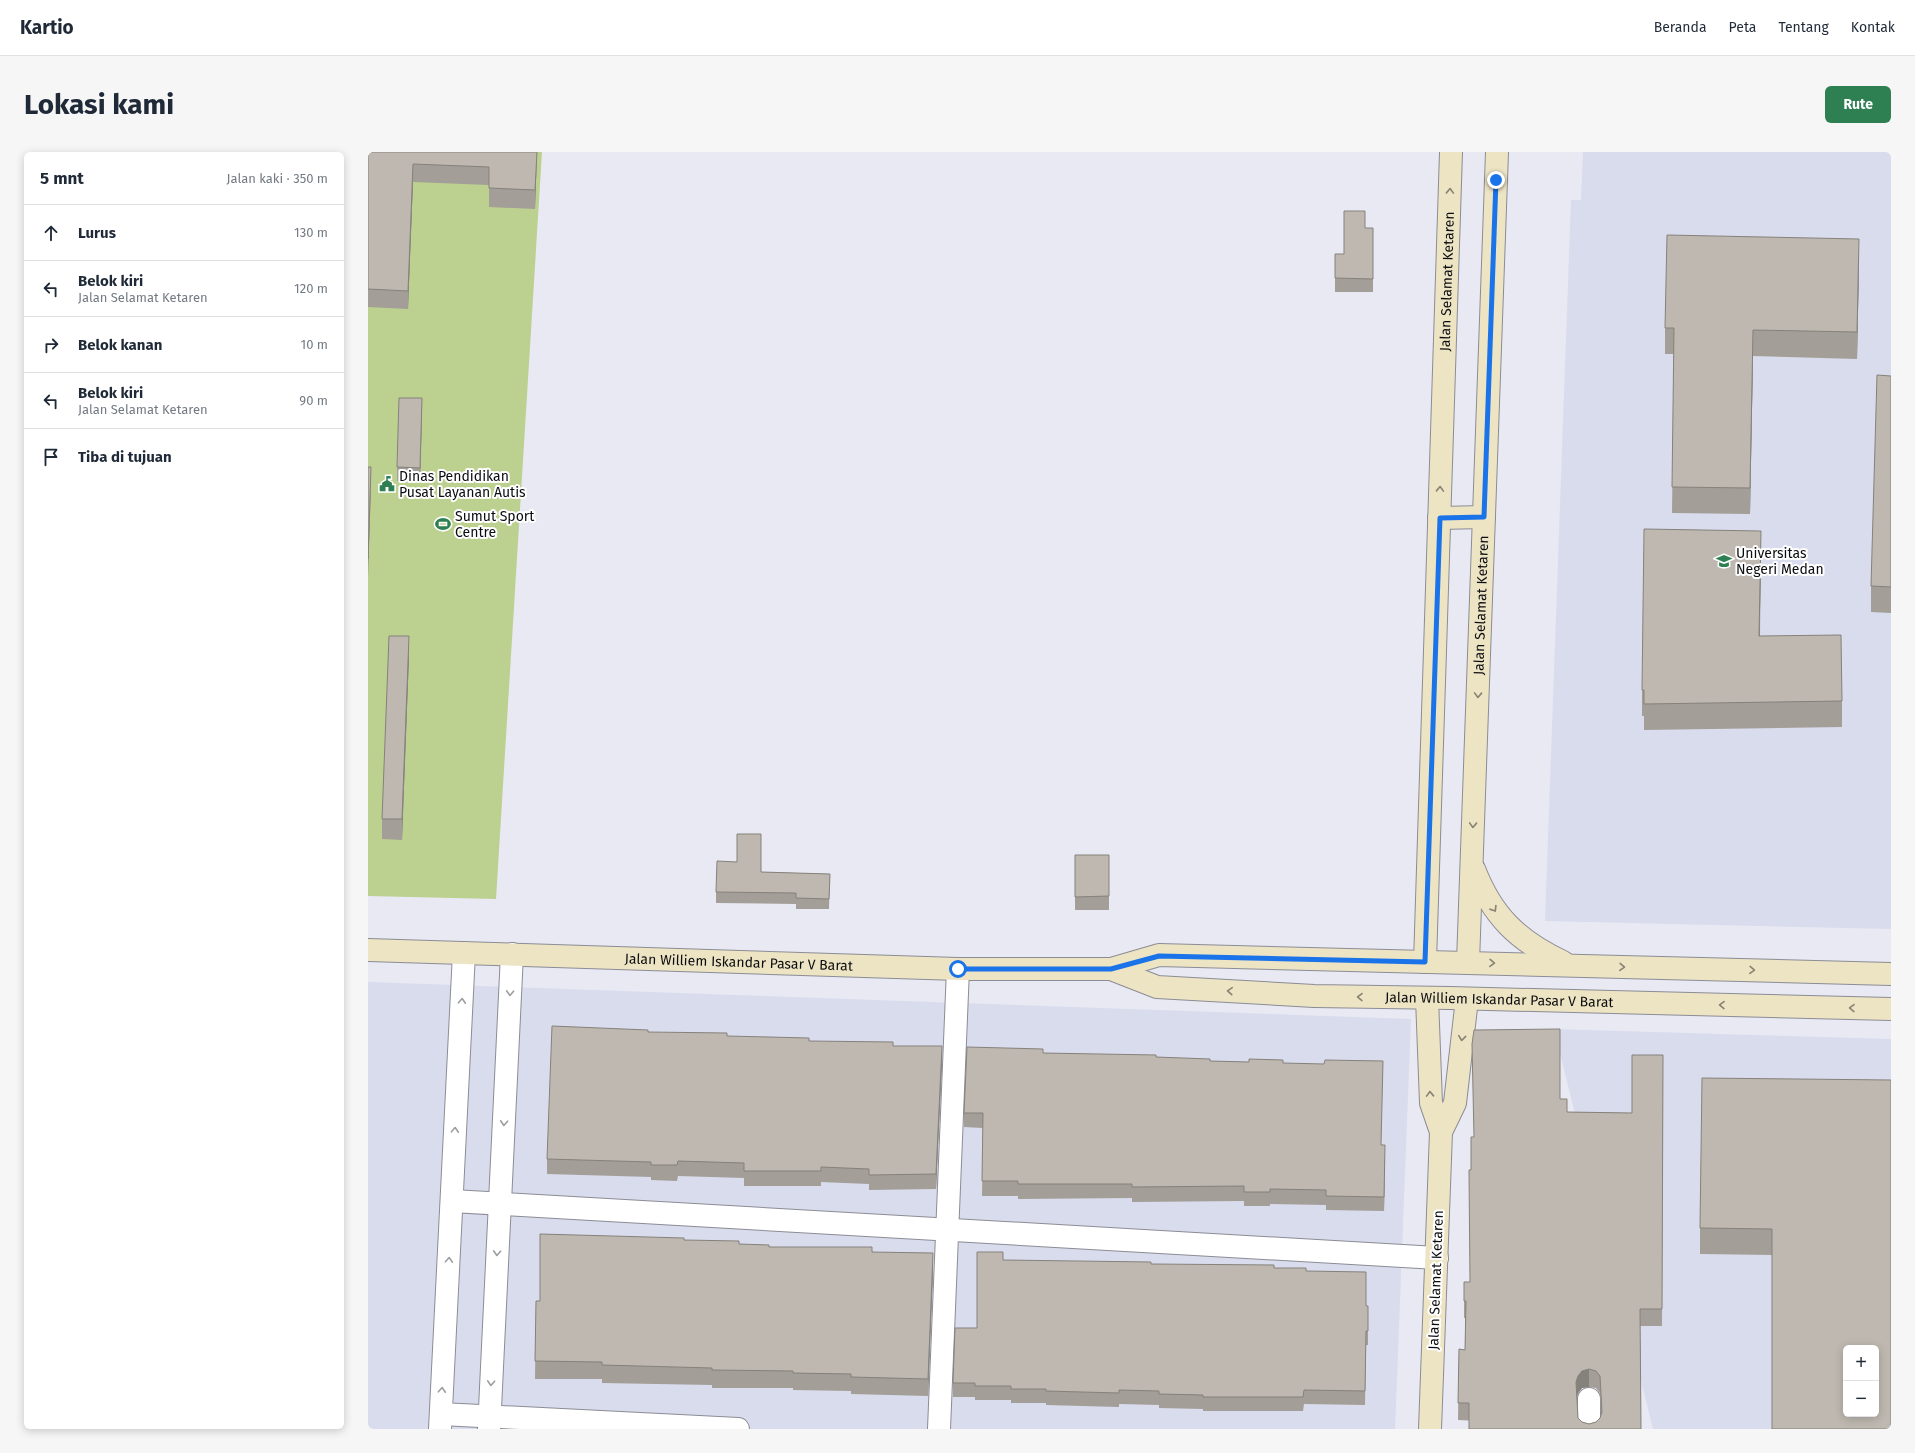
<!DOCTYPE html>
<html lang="id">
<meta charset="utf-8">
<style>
:root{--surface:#fff;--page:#f6f6f7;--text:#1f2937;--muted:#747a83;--line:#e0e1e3;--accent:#2e8052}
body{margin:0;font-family:"Fira Sans",sans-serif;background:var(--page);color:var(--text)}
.controls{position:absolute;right:12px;bottom:12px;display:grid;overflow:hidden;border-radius:6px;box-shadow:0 2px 10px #0003}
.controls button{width:36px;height:36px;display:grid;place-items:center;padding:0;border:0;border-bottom:1px solid var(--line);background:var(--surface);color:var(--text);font:20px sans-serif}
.stop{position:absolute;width:12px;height:12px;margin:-9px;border:3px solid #1a73e8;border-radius:50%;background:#fff}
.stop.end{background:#1a73e8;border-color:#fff;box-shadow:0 1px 4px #0008}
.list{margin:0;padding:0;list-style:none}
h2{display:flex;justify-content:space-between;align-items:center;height:52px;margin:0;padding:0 16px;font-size:17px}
h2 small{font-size:13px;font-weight:400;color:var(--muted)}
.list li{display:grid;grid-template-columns:26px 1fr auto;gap:12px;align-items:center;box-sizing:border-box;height:56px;padding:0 16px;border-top:1px solid var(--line)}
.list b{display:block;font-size:15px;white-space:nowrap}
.list p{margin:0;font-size:13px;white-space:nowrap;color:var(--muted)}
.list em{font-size:13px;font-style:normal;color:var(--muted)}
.icon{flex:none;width:22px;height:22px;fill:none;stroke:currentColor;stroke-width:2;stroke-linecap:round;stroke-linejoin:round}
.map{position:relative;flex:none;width:1523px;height:1277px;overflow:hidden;border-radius:6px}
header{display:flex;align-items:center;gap:24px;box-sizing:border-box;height:56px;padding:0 20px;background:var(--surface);border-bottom:1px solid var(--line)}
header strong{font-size:19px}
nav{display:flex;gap:22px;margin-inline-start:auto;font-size:14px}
.intro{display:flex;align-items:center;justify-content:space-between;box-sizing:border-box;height:96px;padding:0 24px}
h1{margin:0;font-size:28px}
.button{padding:10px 18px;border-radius:6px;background:var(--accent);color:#fff;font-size:14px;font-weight:700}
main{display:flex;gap:24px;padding:0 24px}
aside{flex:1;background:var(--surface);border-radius:6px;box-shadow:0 2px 10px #0003}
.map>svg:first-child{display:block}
.built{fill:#d9dced;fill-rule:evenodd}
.green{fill:#bcd18f}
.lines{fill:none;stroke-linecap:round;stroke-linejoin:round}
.street-casing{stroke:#8b8c95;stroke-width:24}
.secondary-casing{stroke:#8b8c95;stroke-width:24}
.street{stroke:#fff;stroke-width:22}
.secondary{stroke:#ede4c4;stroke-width:22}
.wall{fill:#a39e97;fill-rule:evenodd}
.shaded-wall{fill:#85817b}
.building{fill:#beb8b0;stroke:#85817b;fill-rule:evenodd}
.oneway{stroke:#878373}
.oneway2{stroke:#9d9e9f}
.route{stroke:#1a73e8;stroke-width:5}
.labels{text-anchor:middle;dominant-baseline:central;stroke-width:4;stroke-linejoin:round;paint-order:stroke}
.street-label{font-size:14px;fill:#0b0c0f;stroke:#fff}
.poi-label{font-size:14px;fill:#0b0c0f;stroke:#fff;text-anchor:start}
</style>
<header>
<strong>Kartio</strong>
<nav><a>Beranda</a><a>Peta</a><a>Tentang</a><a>Kontak</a></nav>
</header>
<div class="intro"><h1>Lokasi kami</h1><a class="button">Rute</a></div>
<main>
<aside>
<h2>5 mnt<small>Jalan kaki · 350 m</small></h2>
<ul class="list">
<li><svg class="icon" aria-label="ahead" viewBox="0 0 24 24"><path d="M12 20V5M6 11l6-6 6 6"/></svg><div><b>Lurus</b></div><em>130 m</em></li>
<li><svg class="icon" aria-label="left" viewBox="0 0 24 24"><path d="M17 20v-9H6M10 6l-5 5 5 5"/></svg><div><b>Belok kiri</b><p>Jalan Selamat Ketaren</p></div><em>120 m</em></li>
<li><svg class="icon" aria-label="right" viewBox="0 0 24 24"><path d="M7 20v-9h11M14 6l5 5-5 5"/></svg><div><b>Belok kanan</b></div><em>10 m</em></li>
<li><svg class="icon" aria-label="left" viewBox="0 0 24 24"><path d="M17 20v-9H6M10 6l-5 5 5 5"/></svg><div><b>Belok kiri</b><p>Jalan Selamat Ketaren</p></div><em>90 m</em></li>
<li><svg class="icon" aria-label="arrive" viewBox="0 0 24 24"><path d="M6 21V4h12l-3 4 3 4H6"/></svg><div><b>Tiba di tujuan</b></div></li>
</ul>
</aside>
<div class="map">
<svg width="1523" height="1277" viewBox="0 0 1523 1277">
<rect width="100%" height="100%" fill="#e8e9f3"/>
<!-- built -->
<g class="built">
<path d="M1215 0H1523V777L1177 769 1203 48H1213Z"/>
<path d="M0 830 1043 867 1027 1277H0Z"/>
<path d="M1186 877 1523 887V1277H1285ZM1478 1196H1508V1262H1478Z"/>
</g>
<!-- green -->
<path class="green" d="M0 0H174L128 747 0 744Z"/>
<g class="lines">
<defs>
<g id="street">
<path d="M84 1049 1069 1106"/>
<path d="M73 1262 370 1277"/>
<path d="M72 1277 96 801"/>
<path d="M121 1277 144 802"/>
<path d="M571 1277 590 817"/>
<path d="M1221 1277V1247"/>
</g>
<g id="secondary">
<path d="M1071 366 1116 365"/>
<path d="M1106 717C1124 764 1150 789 1195 810"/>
<path id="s1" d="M0 798 590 817H743L791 803 1523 822"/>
<path id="s2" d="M1057 810 1083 0"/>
<path id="s3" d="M1100 810 1129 0"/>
<path id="s4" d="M743 817 789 835 946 844 1082 846 1523 857"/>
<path d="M1059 846 1063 951 1073 980 1062 1277"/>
<path d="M1073 980 1087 951 1099 847"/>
</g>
</defs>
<!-- street casing -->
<use href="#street" class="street-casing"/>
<!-- secondary casing -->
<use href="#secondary" class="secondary-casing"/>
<!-- street -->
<use href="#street" class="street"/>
<!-- secondary -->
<use href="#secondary" class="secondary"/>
</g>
<!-- wall -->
<g class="wall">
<path d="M0 0H169L167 57 121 55V33L45 30 40 157 0 155Z"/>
<path d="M1005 76V140H967V102H976Z"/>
<path d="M1491 113 1489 207 1385 204 1382 362 1304 361 1306 202H1297V176Z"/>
<path d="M1523 224V461L1503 460V434Z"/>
<path d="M54 260 52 330 29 329V315Z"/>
<path d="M1393 405 1392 484 1474 549V575L1276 578V564H1274V538Z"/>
<path d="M41 504 34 688 14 687V667Z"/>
<rect x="707" y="703" width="34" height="55"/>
<path d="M393 720 462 722 461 757H428V752L348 751V740Z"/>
<path d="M280 880 525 894 574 909 568 1037 501 1038V1032L453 1030V1034H376V1026L310 1024 309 1029 283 1028V1025L179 1022V1007Z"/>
<path d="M675 901 788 905 842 909 915 911 1014 993 1017 1008 1016 1059 958 1058V1053L902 1052V1054H876V1049L764 1050V1046L650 1047V1044H614L615 976 596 975V961Z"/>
<path d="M1295 903 1294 1174H1272L1273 1277 1090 1268 1091 1197 1097 1198V1166H1096V1130H1102L1106 985 1192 947 1199 960 1264 961ZM1221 1235 1228 1236 1232 1241 1233 1262 1232 1266 1228 1270 1221 1272 1214 1270 1210 1266 1209 1245 1210 1241 1214 1236Z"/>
<path d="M1523 928 1404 1103 1332 1102V1076Z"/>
<path d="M316 1088 401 1095 504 1100 565 1119 560 1244 483 1242V1239L425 1238V1236H344V1233L234 1231V1227H167L168 1149H172Z"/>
<path d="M635 1108 906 1116 938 1119 998 1154 1000 1168V1193H998L997 1253 936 1252 935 1259H835V1257L791 1256V1253L751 1252V1255L678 1253V1251H643V1248H607V1245H585V1231L609 1176Z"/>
</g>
<!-- shaded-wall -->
<g class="shaded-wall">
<path d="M169 0 167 57V38Z"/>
<path d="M45 12V30L40 157V139Z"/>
<path d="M1491 87V113L1489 207V180Z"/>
<path d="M1385 178V204L1382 362V336Z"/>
<path d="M54 246V260L52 330V316Z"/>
<path d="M3 315V333L0 425V407Z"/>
<path d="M1393 379V405L1391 511V484Z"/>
<path d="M41 484V504L34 688V667Z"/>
<path d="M574 894V909L568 1037V1022Z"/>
<path d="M1017 993V1008L1016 1059V1045Z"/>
<path d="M565 1101V1119L560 1244V1227Z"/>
<path d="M1221 1217V1235L1214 1236 1210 1241 1208 1247V1230L1210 1224 1214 1219Z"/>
</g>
<!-- building -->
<g class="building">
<path d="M0 0H169L167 38 121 36V15L45 12 40 139 0 137Z"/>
<path d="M976 59H997V76H1005V127L967 126V102H976Z"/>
<path d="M1299 83 1491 87 1489 180 1385 178 1382 336 1304 335 1306 176H1297Z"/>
<path d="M1509 223 1523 224V435L1503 434Z"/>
<path d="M31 246H54L52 316 29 315Z"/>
<path d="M0 315H3L0 407Z"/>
<path d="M1276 377 1393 379 1391 484 1473 483 1474 549 1276 552V538H1274Z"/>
<path d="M21 484H41L34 667H14Z"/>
<path d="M369 682H393V720L462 722 461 747 428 746V741L348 740 349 709 369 710Z"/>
<path d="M707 703H741V744L707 745Z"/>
<path d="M184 874 280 878V880L359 881V884L441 886V889L525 890V894H574L568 1022 501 1023V1017L453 1015V1019H376V1011L310 1009 309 1013H283V1010L179 1007Z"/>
<path d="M1192 877V947H1199V960L1264 961V903H1295L1294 1157H1272L1273 1277H1101V1251H1090L1091 1197 1097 1198 1098 1149H1096V1130H1102L1101 1018H1103V985H1106L1104 892 1106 878ZM1221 1217 1228 1219 1232 1224 1234 1260 1232 1266 1228 1270 1221 1272 1214 1270 1210 1266 1208 1230 1210 1224 1214 1219Z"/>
<path d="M599 895 675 897V901L788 903V905L842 907V909L881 910V907L915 908V911L956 912 957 908 1015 909 1013 993H1017L1016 1045 958 1044V1038L902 1037V1040H876V1034L764 1035V1032H650V1029H614L615 961H596Z"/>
<path d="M1334 926 1523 928V1277H1404V1077L1332 1076ZM1478 1196H1508V1262H1478Z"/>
<path d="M172 1082 316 1086V1088L371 1089V1092L401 1093V1095H504V1100L565 1101 560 1227 483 1225V1222L425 1221V1219L344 1218V1216L234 1213V1210L167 1209 168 1149H172Z"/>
<path d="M609 1100H635V1108L783 1110V1112L906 1113V1116H938V1119L998 1120V1154H1000V1179H998L997 1239 936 1238 935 1245H835V1243L791 1242V1239L751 1238V1241L678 1239V1237H643V1234H607V1231H585L587 1176H609Z"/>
</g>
<!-- one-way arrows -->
<defs><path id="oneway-chevron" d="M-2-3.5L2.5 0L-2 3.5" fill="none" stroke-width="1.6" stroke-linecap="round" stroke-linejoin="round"/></defs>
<g class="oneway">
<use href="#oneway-chevron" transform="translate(1082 39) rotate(-88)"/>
<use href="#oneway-chevron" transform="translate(1072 337) rotate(-88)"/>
<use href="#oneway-chevron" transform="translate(1110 543) rotate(92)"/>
<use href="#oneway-chevron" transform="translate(1105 673) rotate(92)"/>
<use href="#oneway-chevron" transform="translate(1126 757) rotate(58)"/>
<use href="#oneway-chevron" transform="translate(1124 811) rotate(2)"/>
<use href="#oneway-chevron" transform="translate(1254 815) rotate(2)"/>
<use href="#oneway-chevron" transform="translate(1384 818) rotate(2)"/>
<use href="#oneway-chevron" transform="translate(862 839) rotate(-176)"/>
<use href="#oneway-chevron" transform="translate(992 845) rotate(-179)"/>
<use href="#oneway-chevron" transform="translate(1354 853) rotate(-179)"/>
<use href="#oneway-chevron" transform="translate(1484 856) rotate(-179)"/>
<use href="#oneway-chevron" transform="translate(1094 886) rotate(96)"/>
<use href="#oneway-chevron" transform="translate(1062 942) rotate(-92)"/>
</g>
<g class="oneway2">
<use href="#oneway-chevron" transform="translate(142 841) rotate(93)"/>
<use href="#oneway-chevron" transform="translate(94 849) rotate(-87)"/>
<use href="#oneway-chevron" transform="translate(136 971) rotate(93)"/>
<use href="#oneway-chevron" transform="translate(87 978) rotate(-87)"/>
<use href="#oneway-chevron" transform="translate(129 1101) rotate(93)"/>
<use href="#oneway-chevron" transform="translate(81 1108) rotate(-87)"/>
<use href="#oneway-chevron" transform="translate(123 1231) rotate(93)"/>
<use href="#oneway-chevron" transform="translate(74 1238) rotate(-87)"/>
</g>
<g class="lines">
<!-- route -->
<path class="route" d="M590 817H743L791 804 1057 810 1072 366 1116 365 1128 28"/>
</g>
<!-- icons -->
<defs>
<symbol id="civic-bare" viewBox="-9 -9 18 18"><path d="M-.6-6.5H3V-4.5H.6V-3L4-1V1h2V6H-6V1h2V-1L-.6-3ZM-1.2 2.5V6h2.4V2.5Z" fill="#2e8052" stroke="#fff" stroke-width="2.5" paint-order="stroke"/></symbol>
<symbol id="stadium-bare" viewBox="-9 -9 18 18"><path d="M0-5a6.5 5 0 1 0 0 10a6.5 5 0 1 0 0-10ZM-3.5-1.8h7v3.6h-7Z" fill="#2e8052" stroke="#fff" stroke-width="2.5" paint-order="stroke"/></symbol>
<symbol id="university-bare" viewBox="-9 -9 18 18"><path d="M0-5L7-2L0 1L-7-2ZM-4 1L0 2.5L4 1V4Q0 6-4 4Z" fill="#2e8052" stroke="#fff" stroke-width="2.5" paint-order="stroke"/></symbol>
</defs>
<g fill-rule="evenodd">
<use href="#civic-bare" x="8" y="321" width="22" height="22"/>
<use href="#stadium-bare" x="64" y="361" width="22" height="22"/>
<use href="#university-bare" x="1345" y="398" width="22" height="22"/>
</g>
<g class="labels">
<!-- street labels -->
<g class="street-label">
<text stroke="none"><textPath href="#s2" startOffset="681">Jalan Selamat Ketaren</textPath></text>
<text stroke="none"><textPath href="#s3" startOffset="357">Jalan Selamat Ketaren</textPath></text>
<text stroke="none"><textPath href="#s1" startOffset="371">Jalan Williem Iskandar Pasar V Barat</textPath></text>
<text stroke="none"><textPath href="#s4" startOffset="392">Jalan Williem Iskandar Pasar V Barat</textPath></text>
<text transform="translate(1068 1128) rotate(-88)">Jalan Selamat Ketaren</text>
</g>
<!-- poi labels -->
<g class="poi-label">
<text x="31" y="324">Dinas Pendidikan<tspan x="31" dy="16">Pusat Layanan Autis</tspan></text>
<text x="87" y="364">Sumut Sport<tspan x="87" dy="16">Centre</tspan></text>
<text x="1368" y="401">Universitas<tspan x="1368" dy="16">Negeri Medan</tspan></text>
</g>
</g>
</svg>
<div class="controls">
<button>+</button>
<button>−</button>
</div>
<div class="stop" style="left:590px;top:817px"></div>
<div class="stop end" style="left:1128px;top:28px"></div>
</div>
</main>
